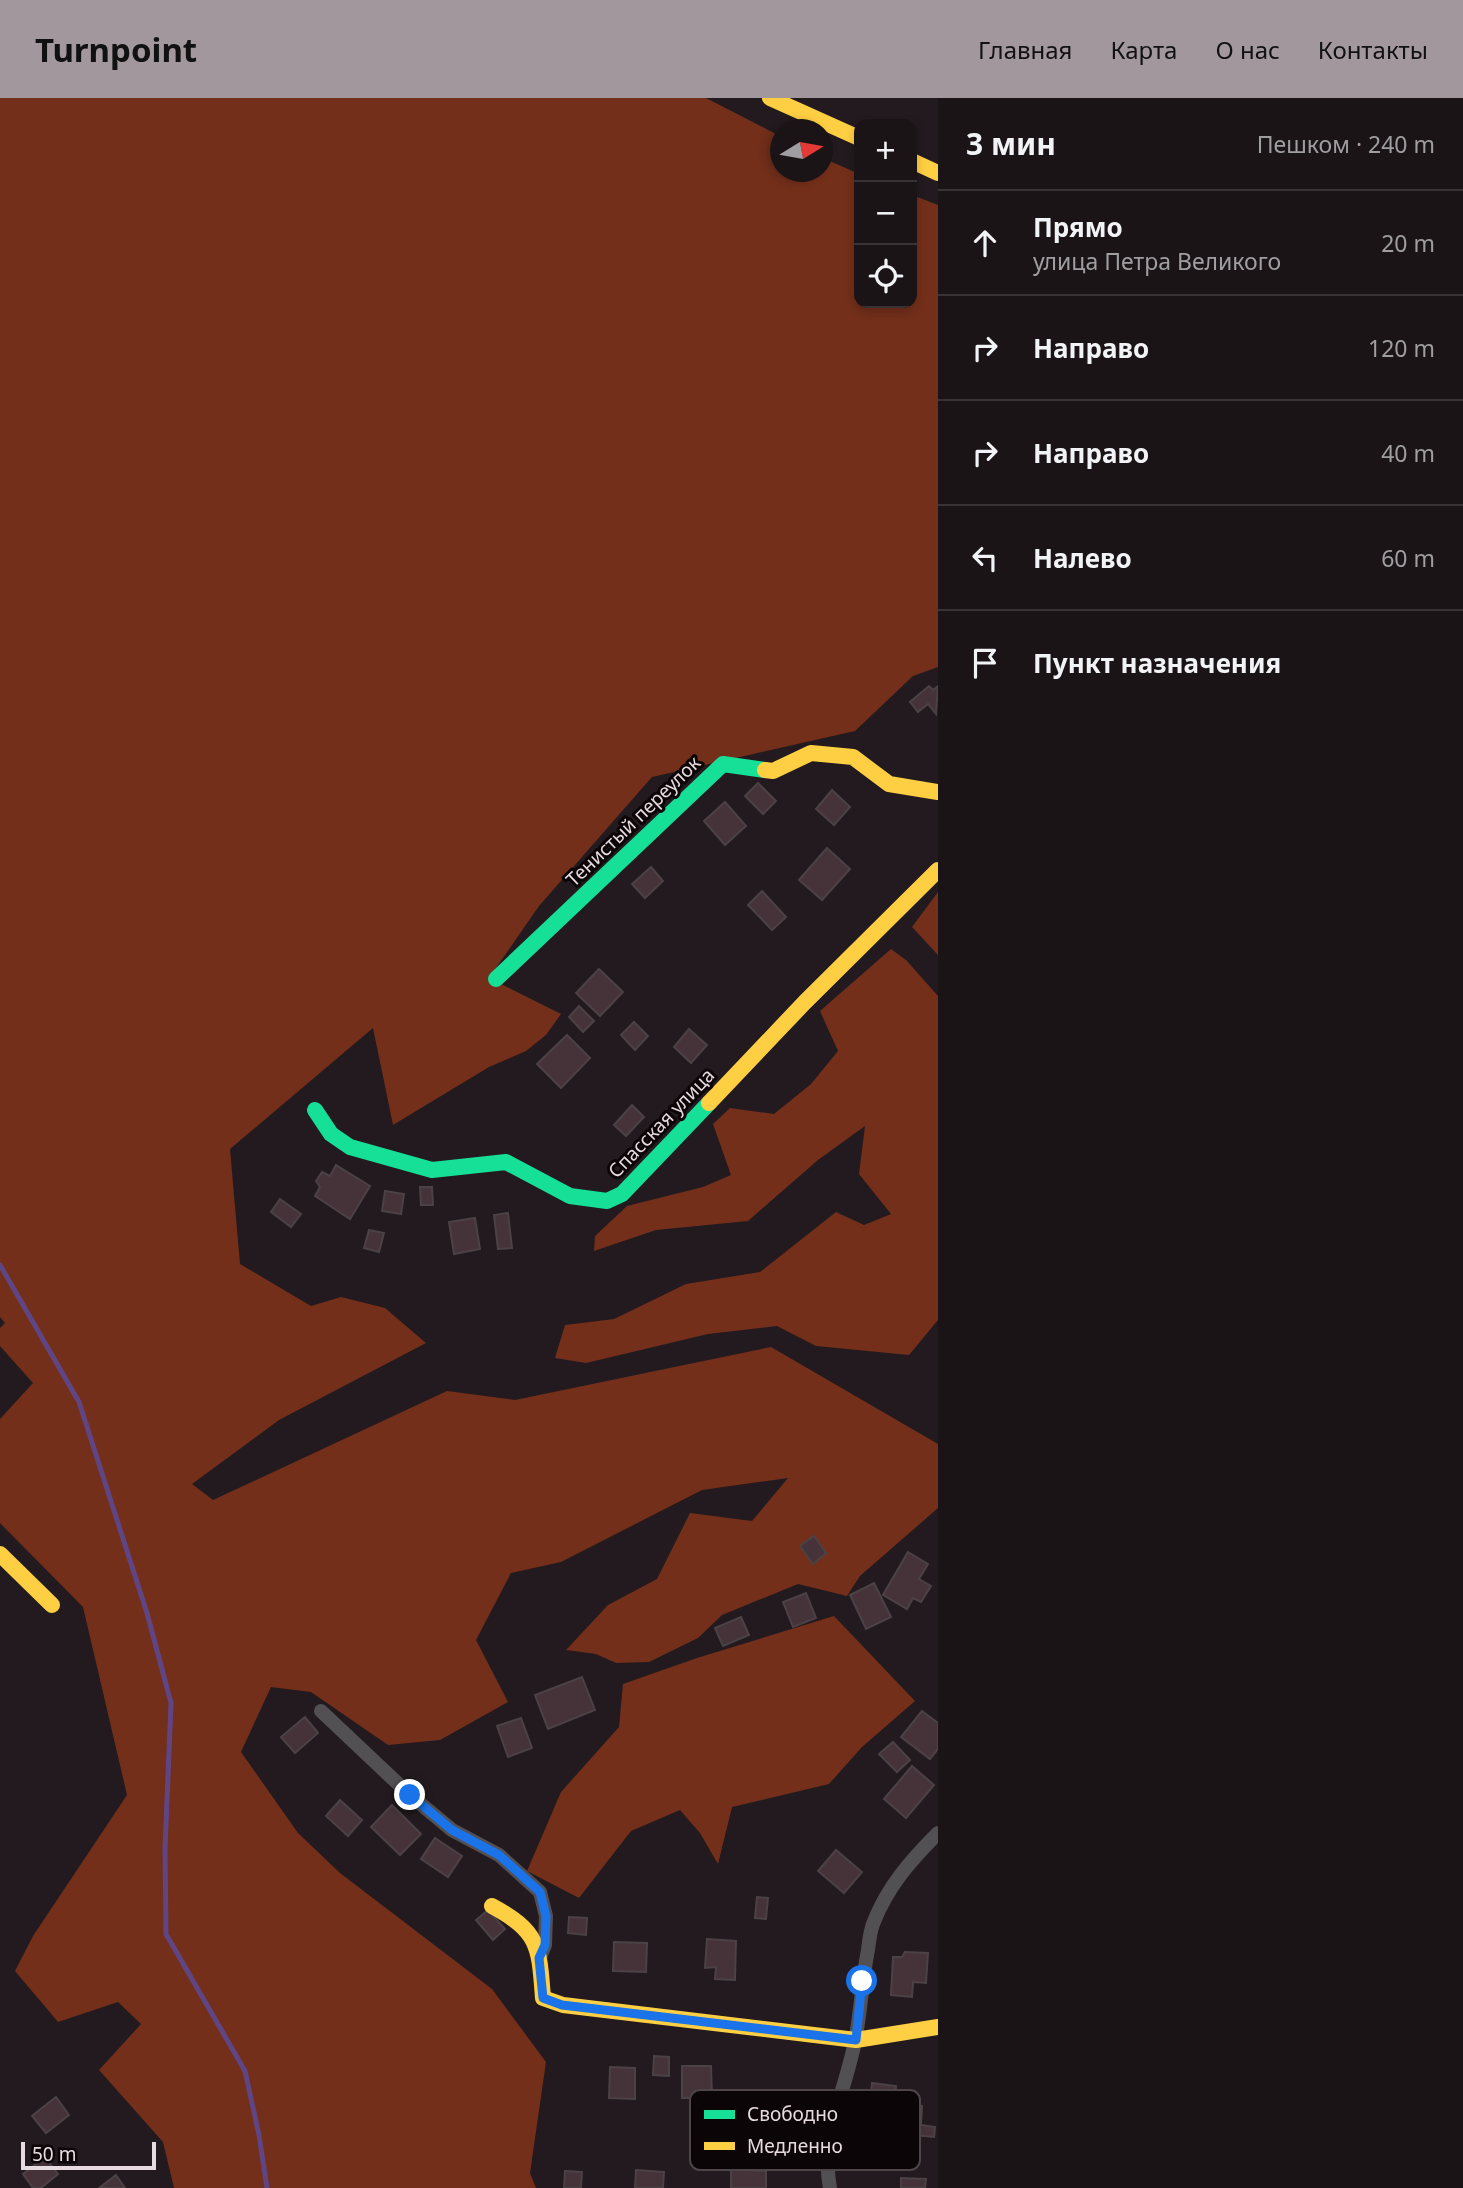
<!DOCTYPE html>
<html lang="ru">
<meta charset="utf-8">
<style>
:root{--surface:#1a1416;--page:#272123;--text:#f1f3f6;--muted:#9f9ea1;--line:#383335;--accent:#a2979c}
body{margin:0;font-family:"Noto Sans",sans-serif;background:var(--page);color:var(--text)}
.controls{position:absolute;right:21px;top:21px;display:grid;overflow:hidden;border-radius:14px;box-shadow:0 4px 10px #0003}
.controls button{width:63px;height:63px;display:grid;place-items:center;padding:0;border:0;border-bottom:2px solid var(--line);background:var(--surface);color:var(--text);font:35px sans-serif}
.compass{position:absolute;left:770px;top:21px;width:63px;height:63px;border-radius:50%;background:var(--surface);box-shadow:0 4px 10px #0003;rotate:79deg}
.scale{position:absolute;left:21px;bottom:18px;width:135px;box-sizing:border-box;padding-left:7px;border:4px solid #e7dbe0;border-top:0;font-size:19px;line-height:24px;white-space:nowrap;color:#e7dbe0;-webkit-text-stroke:5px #0b0507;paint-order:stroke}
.stop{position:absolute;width:21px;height:21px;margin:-16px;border:5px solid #1a73e8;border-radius:50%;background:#fff}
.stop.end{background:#1a73e8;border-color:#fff;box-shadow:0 2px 7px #0008}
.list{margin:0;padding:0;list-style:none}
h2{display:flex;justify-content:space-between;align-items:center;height:91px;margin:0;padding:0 28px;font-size:30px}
h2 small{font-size:23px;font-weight:400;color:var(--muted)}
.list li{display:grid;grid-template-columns:46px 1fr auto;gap:21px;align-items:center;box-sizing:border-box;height:105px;padding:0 28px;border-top:2px solid var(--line)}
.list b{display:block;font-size:26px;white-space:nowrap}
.list p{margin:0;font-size:23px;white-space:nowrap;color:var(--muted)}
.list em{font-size:23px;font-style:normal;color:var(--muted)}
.icon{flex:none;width:38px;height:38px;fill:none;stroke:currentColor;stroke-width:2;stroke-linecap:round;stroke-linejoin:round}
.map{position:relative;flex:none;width:938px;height:2090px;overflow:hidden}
header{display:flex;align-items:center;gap:42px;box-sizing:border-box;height:98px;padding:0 35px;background:var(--accent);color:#111}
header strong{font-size:33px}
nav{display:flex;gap:38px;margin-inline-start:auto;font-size:24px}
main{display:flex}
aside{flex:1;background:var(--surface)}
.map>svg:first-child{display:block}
.forest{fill:#732f1a}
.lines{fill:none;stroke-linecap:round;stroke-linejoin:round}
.stream{stroke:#604585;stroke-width:5}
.building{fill:#463339;stroke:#4a4244;stroke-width:2}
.street{stroke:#535053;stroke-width:14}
.fast{stroke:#16e098;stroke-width:16}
.slow{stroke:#ffcf43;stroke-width:16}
.route{stroke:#1a73e8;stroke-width:9}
.labels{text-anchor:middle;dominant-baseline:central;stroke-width:6;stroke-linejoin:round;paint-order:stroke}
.street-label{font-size:19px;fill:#e7dbe0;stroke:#0b0507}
.key{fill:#0b0507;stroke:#4d4548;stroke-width:2}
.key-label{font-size:19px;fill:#e7dbe0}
</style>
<header>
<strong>Turnpoint</strong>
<nav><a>Главная</a><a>Карта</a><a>О нас</a><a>Контакты</a></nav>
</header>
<main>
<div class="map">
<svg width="938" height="2090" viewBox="0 0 938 2090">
<rect width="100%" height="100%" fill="#221a1e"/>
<!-- forest -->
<g class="forest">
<path d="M0 0H706L780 38V74H822L823 60 859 76V205H912V97L938 107V569L913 578 855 633 652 679 539 808 489 880 561 916 546 937 526 953 489 969 393 1027 373 930 230 1051 240 1166 311 1208 341 1199 385 1210 426 1245 279 1322 192 1386 213 1402 447 1293 515 1302 771 1249 938 1346V1410L860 1478 847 1498 798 1486 722 1517 698 1540 649 1564 616 1565 596 1556 566 1552 608 1507 657 1481 690 1415 752 1423 788 1380 702 1392 561 1464 511 1475 476 1542 508 1604 440 1642 388 1647 311 1594 271 1589 241 1654 298 1735 340 1775 492 1891 546 1964 530 2075 536 2090H174L163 2044 99 1972 141 1926 118 1904 58 1924 15 1873 33 1838 127 1697 83 1509 0 1425V1321L33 1285 0 1248V1230L5 1225 0 1219Z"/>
<path d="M938 794V857L912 829Z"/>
<path d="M891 851 906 862 938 898V1222L909 1257 816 1248 777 1228 708 1236 586 1265 555 1260 565 1227 614 1221 686 1186 760 1174 836 1114 864 1127 891 1116 859 1076 865 1028 818 1062 748 1123 656 1132 594 1153 595 1138 627 1108 703 1089 731 1077 713 1026 730 1010 774 1016 811 986 838 953 820 913Z"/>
<path d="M834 1518 915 1603 862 1649 829 1686 732 1709 718 1766 700 1735 680 1712 631 1733 579 1800 527 1773 561 1694 619 1629 623 1586 697 1560Z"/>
</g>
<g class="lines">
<!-- stream -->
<path class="stream" d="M0 1167 79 1304 147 1515 171 1605 165 1751 166 1836 245 1973 259 2037 267 2090"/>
</g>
<!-- building -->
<g class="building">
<path d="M929 588 933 592 938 588 936 616 928 606 918 614 910 604Z"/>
<path d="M758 685 776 703 763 716 745 698Z"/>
<path d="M832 692 850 709 834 727 816 711Z"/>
<path d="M725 704 746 728 725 747 704 723Z"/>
<path d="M827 750 850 771 822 802 799 782Z"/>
<path d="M651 769 663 783 645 800 632 786Z"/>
<path d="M762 793 786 819 772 832 748 807Z"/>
<path d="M599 871 623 894 600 918 576 895Z"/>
<path d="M579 908 594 923 583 934 569 919Z"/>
<path d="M634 924 648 938 635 952 621 937Z"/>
<path d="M689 931 707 947 691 965 674 949Z"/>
<path d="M567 937 590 960 561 990 537 966Z"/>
<path d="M632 1007 644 1019 626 1038 614 1027Z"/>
<path d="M336 1067 370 1088 350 1121 315 1098 320 1089 316 1083 322 1074 330 1078Z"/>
<path d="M420 1089H432L433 1107H421Z"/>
<path d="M385 1093 404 1096 401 1116 382 1113Z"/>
<path d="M280 1101 301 1116 291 1129 271 1114Z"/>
<path d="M508 1115 512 1150 498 1151 494 1117Z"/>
<path d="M475 1120 480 1151 454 1156 449 1124Z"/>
<path d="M369 1132 384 1135 379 1154 364 1150Z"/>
<path d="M814 1438 826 1455 813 1466 800 1448Z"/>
<path d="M908 1454 928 1466 919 1481 931 1488 921 1504 913 1500 907 1511 883 1497Z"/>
<path d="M874 1485 891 1519 866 1531 850 1497Z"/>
<path d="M806 1495 816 1520 793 1529 783 1504Z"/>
<path d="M741 1519 749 1537 723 1548 715 1530Z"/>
<path d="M582 1579 595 1612 548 1631 535 1597Z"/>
<path d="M922 1613 938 1625V1651L930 1661 901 1639Z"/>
<path d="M305 1619 318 1635 295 1655 281 1639Z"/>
<path d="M521 1620 532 1650 508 1659 497 1628Z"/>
<path d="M893 1644 910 1662 897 1674 879 1656Z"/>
<path d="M912 1668 934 1687 906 1720 884 1701Z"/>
<path d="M340 1702 362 1722 348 1738 326 1718Z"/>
<path d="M392 1707 421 1736 400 1757 371 1729Z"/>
<path d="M435 1740 462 1758 448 1779 421 1761Z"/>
<path d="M836 1752 862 1774 844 1795 818 1773Z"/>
<path d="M757 1799 768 1800 766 1821 755 1820Z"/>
<path d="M488 1812 505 1831 493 1842 476 1822Z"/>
<path d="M569 1819 587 1820 586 1837 568 1835Z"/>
<path d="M707 1841 736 1843 735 1882 715 1881 716 1869 705 1870Z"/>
<path d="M614 1844 647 1845 646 1874 613 1873Z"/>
<path d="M905 1854 928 1855 926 1885 913 1884 912 1899 891 1897 893 1859H902Z"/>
<path d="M654 1958 669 1959V1978L653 1977Z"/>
<path d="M682 1968H711L712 2000H682Z"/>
<path d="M610 1969 635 1970V2001L609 2000Z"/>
<path d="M872 1985 896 1988 892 2039 867 2038Z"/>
<path d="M56 1999 69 2017 46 2035 32 2018Z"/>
<path d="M906 2006 922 2008 921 2027 935 2029 934 2039 903 2036Z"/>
<path d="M45 2059 58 2076 41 2090H33L23 2076Z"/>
<path d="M731 2071 766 2073V2090H731Z"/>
<path d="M636 2072 664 2074 663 2090H635Z"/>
<path d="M565 2073 582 2074 581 2090H564Z"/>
<path d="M116 2077 125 2090H99Z"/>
<path d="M901 2080 926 2081 925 2090H901Z"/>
</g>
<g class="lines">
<!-- street -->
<g class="street">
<path d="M321 1613 410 1697 452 1732 499 1757 540 1794 546 1818 545 1847 540 1859"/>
<path d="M830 2090C820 2040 846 1991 855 1943 861 1913 862 1882 868 1852 869 1844 870 1834 873 1826 887 1789 911 1762 938 1735"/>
</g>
<!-- fast -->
<g class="fast">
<path d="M496 881 723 666 765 672"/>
<path d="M315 1012 331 1036 350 1049 432 1072 506 1064 570 1098 607 1103 622 1096 709 1005"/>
</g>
<!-- slow -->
<g class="slow">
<path d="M770 0 859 40"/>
<path d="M912 63 938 75"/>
<path d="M765 672 773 673 811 655 853 659 889 686 938 694"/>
<path d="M709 1005 805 904 938 772"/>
<path d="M0 1456 52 1507"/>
<path d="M492 1808C540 1834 539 1849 543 1900L563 1907 856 1942 938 1929"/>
</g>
</g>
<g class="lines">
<!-- route -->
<path class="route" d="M410 1697 452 1732 499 1757 540 1794 546 1818 545 1847 539 1860 543 1900 562 1907 856 1942 862 1883"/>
</g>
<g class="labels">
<!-- street labels -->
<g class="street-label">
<text transform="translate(633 723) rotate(-44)">Тенистый переулок</text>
<text transform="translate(661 1025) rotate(-46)">Спасская улица</text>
</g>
</g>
<!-- legend -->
<rect x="690" y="1992" width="230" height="80" rx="10" class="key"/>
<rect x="704" y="2012" width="31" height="9" fill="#16e098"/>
<rect x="704" y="2044" width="31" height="8" fill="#ffcf43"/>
<g class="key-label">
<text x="747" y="2023">Свободно</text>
<text x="747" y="2055">Медленно</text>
</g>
</svg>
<div class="controls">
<button>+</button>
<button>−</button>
<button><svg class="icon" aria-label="locate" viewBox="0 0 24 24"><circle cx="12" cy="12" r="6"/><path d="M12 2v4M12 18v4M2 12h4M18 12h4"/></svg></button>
</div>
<svg class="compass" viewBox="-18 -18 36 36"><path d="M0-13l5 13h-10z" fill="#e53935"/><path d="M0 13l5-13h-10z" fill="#9f9ea1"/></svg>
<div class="scale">50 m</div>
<div class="stop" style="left:862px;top:1883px"></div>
<div class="stop end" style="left:410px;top:1697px"></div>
</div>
<aside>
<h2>3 мин<small>Пешком · 240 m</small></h2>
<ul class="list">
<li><svg class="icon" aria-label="ahead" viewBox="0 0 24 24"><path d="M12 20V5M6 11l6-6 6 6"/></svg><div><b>Прямо</b><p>улица Петра Великого</p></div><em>20 m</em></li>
<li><svg class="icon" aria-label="right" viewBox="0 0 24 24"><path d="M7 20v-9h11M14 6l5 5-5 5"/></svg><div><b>Направо</b></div><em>120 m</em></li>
<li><svg class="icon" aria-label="right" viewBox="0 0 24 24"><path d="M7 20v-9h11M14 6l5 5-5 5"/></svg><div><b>Направо</b></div><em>40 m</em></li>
<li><svg class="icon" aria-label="left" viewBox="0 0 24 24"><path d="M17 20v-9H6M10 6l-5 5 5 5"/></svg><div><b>Налево</b></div><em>60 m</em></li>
<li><svg class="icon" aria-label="arrive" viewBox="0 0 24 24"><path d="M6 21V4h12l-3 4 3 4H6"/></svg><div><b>Пункт назначения</b></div></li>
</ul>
</aside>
</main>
